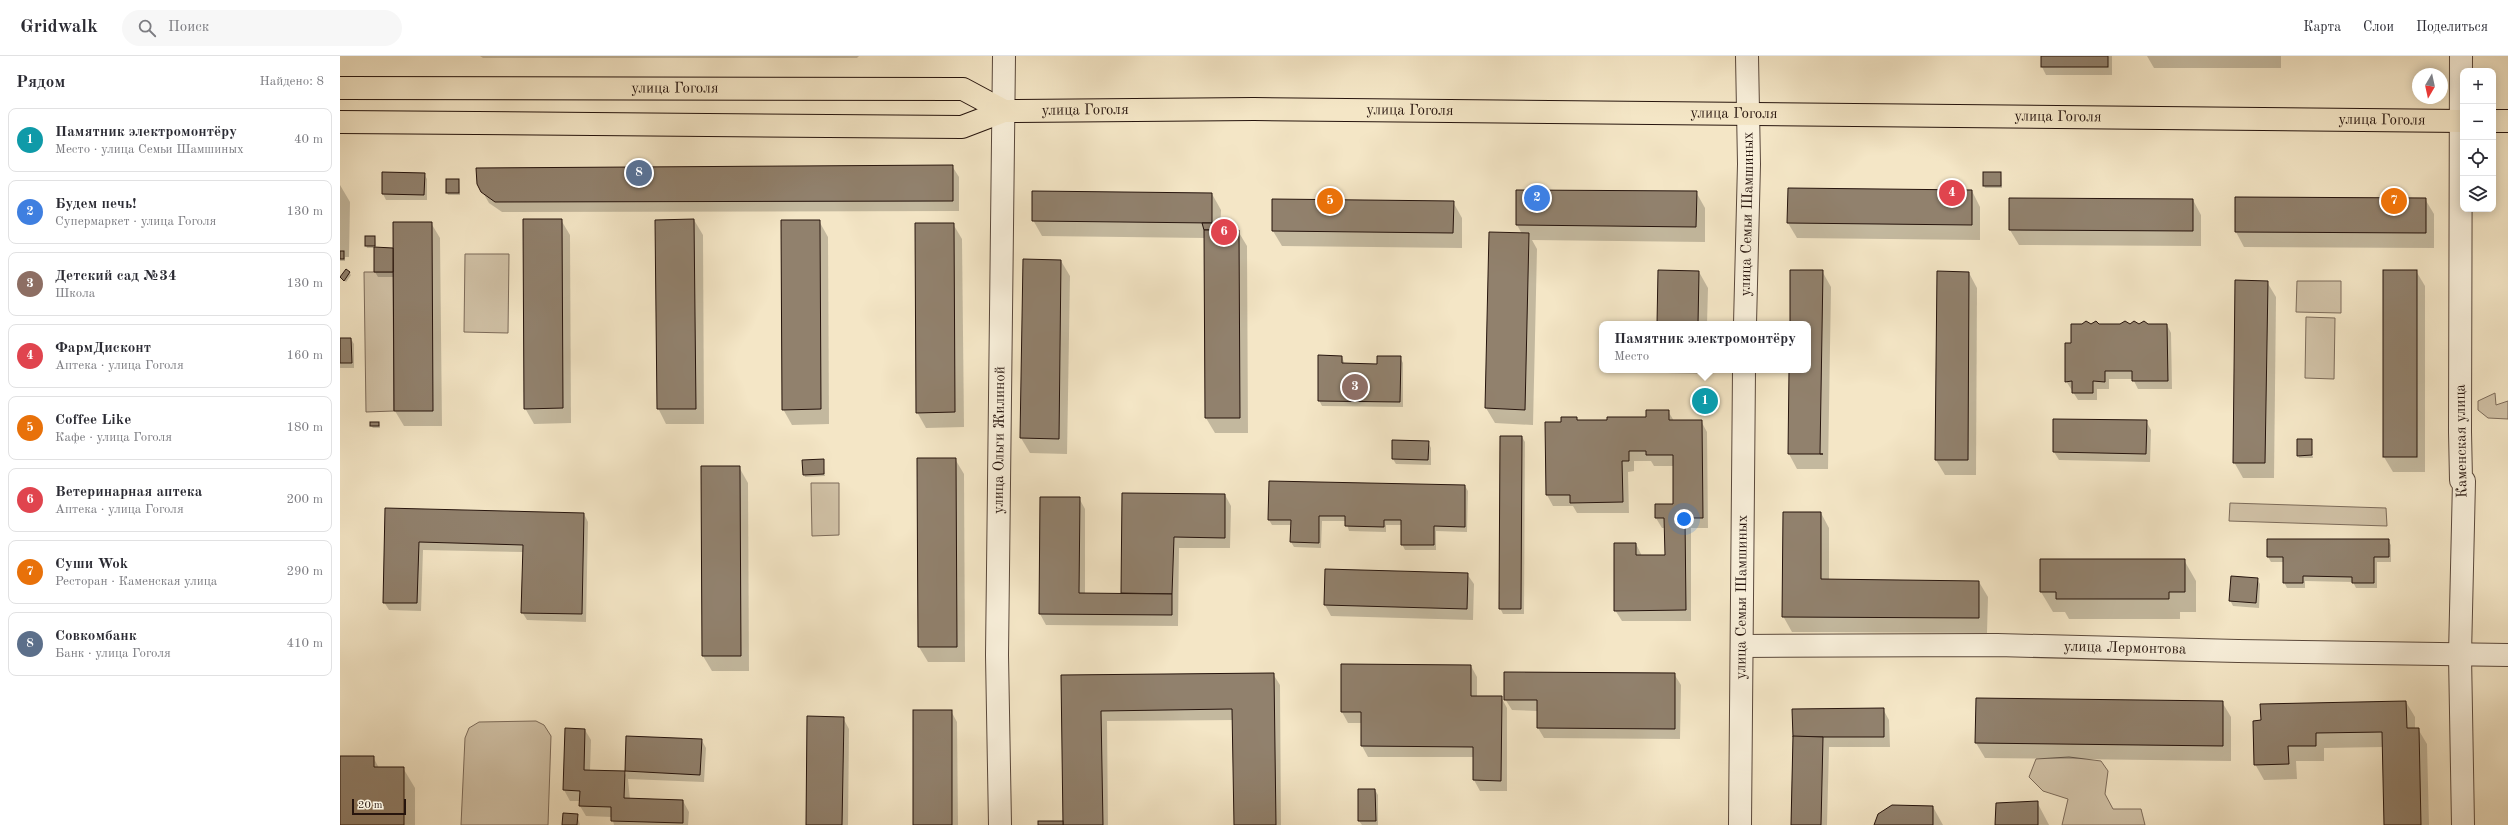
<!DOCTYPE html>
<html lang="ru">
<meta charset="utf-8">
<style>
:root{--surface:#fff;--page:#f7f7f7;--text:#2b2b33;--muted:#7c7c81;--line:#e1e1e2;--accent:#8f2418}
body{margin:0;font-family:"Old Standard TT",serif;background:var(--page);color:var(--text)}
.controls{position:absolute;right:12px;top:12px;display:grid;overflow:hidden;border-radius:8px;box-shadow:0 2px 10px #0003}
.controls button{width:36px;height:36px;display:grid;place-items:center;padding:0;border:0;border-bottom:1px solid var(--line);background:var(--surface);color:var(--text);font:20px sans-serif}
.compass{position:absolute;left:2072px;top:12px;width:36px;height:36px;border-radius:50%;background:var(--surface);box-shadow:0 2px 10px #0003;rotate:189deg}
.scale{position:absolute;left:12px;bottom:10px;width:54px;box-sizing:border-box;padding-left:4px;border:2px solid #26140d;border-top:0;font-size:11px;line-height:14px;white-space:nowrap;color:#26140d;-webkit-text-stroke:3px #f8efda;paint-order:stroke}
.you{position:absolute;left:1344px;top:463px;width:14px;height:14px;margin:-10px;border:3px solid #fff;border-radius:50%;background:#1a73e8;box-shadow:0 0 0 6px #1a73e833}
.badge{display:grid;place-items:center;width:26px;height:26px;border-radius:50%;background:var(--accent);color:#fff;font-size:13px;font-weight:700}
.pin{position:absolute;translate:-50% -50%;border:2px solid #fff;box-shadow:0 1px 4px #0006}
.popup{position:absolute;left:1259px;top:265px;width:212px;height:52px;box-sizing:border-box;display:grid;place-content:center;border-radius:8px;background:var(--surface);filter:drop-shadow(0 1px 3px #0005);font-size:13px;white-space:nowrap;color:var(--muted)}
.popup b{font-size:15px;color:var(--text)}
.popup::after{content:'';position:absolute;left:50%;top:100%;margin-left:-8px;border:8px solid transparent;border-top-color:var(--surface)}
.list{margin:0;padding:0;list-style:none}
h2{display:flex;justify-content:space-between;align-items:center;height:52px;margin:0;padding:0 16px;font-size:17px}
h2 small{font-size:13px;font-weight:400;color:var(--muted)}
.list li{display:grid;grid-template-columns:26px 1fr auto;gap:12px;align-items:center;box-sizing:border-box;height:64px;margin:0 8px 8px;padding:0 8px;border:1px solid var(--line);border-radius:8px}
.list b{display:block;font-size:15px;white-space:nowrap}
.list p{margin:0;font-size:13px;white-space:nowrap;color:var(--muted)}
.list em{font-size:13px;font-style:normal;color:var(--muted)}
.icon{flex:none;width:22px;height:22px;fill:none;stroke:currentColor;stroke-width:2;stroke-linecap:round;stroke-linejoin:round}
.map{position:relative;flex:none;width:2168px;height:769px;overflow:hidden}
header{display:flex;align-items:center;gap:24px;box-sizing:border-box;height:56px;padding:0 20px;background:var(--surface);border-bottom:1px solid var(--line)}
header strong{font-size:19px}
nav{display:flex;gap:22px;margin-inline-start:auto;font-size:14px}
.search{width:280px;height:36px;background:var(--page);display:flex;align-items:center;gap:10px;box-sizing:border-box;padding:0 14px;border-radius:22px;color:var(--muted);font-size:15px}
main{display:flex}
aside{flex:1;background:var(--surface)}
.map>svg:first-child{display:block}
.green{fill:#d1c2a7;stroke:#7c6b5a}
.shadow{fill:#0003;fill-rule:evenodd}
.building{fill:#91816d;stroke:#26140d}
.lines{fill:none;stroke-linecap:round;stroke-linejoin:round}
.minor-casing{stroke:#5a483b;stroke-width:24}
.major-casing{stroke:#26140d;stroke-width:24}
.minor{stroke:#f8efda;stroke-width:22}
.major{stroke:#f4e6c6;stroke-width:22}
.labels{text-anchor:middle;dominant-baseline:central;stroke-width:4;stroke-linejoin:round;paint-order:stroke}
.street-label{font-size:15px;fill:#26140d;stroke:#f8efda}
</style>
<header>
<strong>Gridwalk</strong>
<div class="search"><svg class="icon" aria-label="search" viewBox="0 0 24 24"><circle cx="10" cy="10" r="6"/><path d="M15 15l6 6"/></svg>Поиск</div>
<nav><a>Карта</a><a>Слои</a><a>Поделиться</a></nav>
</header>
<main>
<aside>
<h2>Рядом<small>Найдено: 8</small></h2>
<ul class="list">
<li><span class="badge" style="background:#0f9aa8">1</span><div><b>Памятник электромонтёру</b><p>Место · улица Семьи Шамшиных</p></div><em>40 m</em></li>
<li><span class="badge" style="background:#3f7fe0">2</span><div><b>Будем печь!</b><p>Супермаркет · улица Гоголя</p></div><em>130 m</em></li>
<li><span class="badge" style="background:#8d6e63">3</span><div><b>Детский сад №34</b><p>Школа</p></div><em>130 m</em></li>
<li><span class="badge" style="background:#e0444e">4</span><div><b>ФармДисконт</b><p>Аптека · улица Гоголя</p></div><em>160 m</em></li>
<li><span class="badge" style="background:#e8710a">5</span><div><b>Coffee Like</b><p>Кафе · улица Гоголя</p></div><em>180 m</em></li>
<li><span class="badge" style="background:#e0444e">6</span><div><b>Ветеринарная аптека</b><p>Аптека · улица Гоголя</p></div><em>200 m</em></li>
<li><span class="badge" style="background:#e8710a">7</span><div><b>Суши Wok</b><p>Ресторан · Каменская улица</p></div><em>290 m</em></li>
<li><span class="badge" style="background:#5c6f8a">8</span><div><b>Совкомбанк</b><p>Банк · улица Гоголя</p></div><em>410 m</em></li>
</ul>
</aside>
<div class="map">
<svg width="2168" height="769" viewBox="0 0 2168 769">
<rect width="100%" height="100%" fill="#f4e6c6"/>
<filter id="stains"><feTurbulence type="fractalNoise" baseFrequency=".005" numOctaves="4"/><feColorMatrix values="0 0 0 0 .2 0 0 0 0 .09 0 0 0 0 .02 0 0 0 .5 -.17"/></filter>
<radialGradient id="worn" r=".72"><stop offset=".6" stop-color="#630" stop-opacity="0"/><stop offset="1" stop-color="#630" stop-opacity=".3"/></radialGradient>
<!-- green -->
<g class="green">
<path d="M125 198H169L168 277 124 276Z"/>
<path d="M24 216H53L54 355 26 356Z"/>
<path d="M1957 225H2001V257L1956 256Z"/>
<path d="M1966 261 1995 262 1994 323 1965 322Z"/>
<path d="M2155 337 2156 349 2168 345V363L2148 362 2138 354V345Z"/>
<path d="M471 427H499V479L472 480Z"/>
<path d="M1890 447 2046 452 2047 470 1889 465Z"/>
<path d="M196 665 204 669 211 680 208 769H121L125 682 129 672 139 666Z"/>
<path d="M1729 701 1761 705 1768 715 1765 738 1773 753H1801L1805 769H1722L1728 743 1703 735 1689 721 1696 703Z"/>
</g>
<!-- shadow -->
<g class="shadow">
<path d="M140 0H519L517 2H143Z"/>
<path d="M1702 0H1772V19H1706L1702 11Z"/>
<path d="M1807 0H1941V12H1814Z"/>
<path d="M612 110 619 121V155L162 156 149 147 138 128Z"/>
<path d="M43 117 84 118 87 123V144H46L43 138Z"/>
<path d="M1661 117 1662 132H1645L1644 129Z"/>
<path d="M119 124 120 139H108L107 137Z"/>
<path d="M0 129 10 146 9 201H5V205H0Z"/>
<path d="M1632 135 1640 151V184L1457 182 1448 167Z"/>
<path d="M1356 136 1365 152V186L1192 184 1197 193 1193 369 1155 367 1146 352 1150 177 1182 178 1177 169Z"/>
<path d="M872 138 881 154 880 175H898L907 190 908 377H875L866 362 865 182 702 180 693 164ZM873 167 879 178 878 179 873 171Z"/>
<path d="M1896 142 2085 143 2094 158V192L1904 191 1896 176Z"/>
<path d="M1670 143 1853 144 1861 159V190L1679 189 1670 174Z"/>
<path d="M1113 146 1122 162V192L942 190 933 175Z"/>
<path d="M221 164 230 179 231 367 194 368 185 352Z"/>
<path d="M354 164 363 179 364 368H326L318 352Z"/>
<path d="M479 165 488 181 489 368 452 369 443 353Z"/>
<path d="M91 167 100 182 102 370H64L55 355 54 221H38L35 216V192H27L26 189 35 181 36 192 53 193 54 195Z"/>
<path d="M613 168 622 183 624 371 586 372 577 356Z"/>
<path d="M721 205 730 220 727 398 690 397 681 382Z"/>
<path d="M6 214 11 219 6 226 1 221Z"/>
<path d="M1482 215 1491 231 1488 413H1457L1449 398 1450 314H1468V268H1451Z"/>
<path d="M2076 215 2085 230V416H2053L2044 401Z"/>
<path d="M1359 216 1368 232 1367 268H1318Z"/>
<path d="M1629 217 1637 232 1636 419H1605L1596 404Z"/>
<path d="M1927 226 1936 241 1934 422H1903L1894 406Z"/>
<path d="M1827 269 1831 277 1832 333H1798L1793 323H1769V333H1757V344H1738L1726 325 1732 288 1751 270Z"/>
<path d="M0 283H11L14 288V312H0Z"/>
<path d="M1002 301 1005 309H1038L1060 301 1063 307V351L982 350 979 344Z"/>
<path d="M1324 314H1366V318L1326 317Z"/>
<path d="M1328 355 1334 365H1361L1367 376 1368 472H1351V565H1282L1275 554 1296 488 1302 500H1326L1325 472H1322L1316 462 1334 449V410H1314L1311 405H1294V415L1288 416 1289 457H1237L1233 450H1213L1207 439 1206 367H1222L1236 362 1238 365 1307 362Z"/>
<path d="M1714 364 1806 365 1811 374 1810 406 1719 404 1714 396Z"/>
<path d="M39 367 40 372H33L31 370Z"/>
<path d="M1182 381 1185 386 1184 558H1163L1160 552Z"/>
<path d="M1971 384 1973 402H1959L1958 399Z"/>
<path d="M1088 386 1091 392V409L1056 408 1053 403Z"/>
<path d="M578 403H615L624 418 625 606H588L579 591Z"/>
<path d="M483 404 485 420 465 421 464 418Z"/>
<path d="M399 411 408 427 409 615H372L363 600Z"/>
<path d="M1125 430 1128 435 1127 476 1096 475V494H1065L1062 488V469H1046V476L1009 475 1006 465H982L981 492 954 491 951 486 952 469H932L929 464Z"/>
<path d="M783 438 885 439 891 450 890 492H839L838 570 706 569 700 558 739 442 745 453V538H782Z"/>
<path d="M46 453 244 458 248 466 246 566 187 564 182 556 184 496 83 494 81 555 49 554 44 546Z"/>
<path d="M1481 457 1489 472V525L1639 526 1648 541 1647 577 1452 576 1443 560Z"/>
<path d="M1928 484H2048L2051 489V506H2037V532H2016L2013 526 1965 525V532H1947L1944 526V506H1931L1928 501Z"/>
<path d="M1844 504 1856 525V556H1840V563H1729L1725 556H1713L1701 536Z"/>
<path d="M1127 518 1134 528 1133 564 991 560 985 549Z"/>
<path d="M1917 523 1920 528 1919 552 1893 550 1890 544Z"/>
<path d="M1131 610 1137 621V641H1161L1167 652V735H1140L1134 724V701H1028L1022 690V667H1008L1002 656Z"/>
<path d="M933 618 940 629 941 769H895L894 664 767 665 768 769H699H724L722 620Z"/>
<path d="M1334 618 1341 629 1340 683 1204 682 1198 672V655L1172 654 1165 643Z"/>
<path d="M1882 646 1891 661V705L1645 702 1636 687Z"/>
<path d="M2066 646 2075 661V673H2078L2087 688 2089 769H2045L2043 691 1984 692V705H1956L1957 723 1924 724 1915 708 1914 666Z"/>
<path d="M1543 653 1549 664 1550 691H1489L1487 769H1451L1453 654Z"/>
<path d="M611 655 617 666 618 769H574Z"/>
<path d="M503 662 509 673 508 769H467Z"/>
<path d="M245 674 251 684 250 715 284 716 286 719 287 681 361 683 366 692 364 726 288 723 290 744 343 745 349 756 348 769H274L272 761 246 760 240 750V745H230L224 734Z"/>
<path d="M0 701H33L39 712H63L75 732V769H0Z"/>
<path d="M1019 734H1035L1038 739V769H1022L1019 765Z"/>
<path d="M1697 746 1709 769H1656Z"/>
<path d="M1593 751 1603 769H1535Z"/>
<path d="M237 759 240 769H223Z"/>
</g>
<!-- building -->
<g class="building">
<rect x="1701" y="0" width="67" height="11"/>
<path d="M613 109V145L155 146 141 136 137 128 136 112Z"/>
<path d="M42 116 85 117 84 139 42 138Z"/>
<rect x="1643" y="116" width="18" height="14"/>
<rect x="106" y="123" width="13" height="14"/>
<path d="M1448 132 1632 134V169L1447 167Z"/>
<path d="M1176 134 1357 135 1356 171 1176 169Z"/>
<path d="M692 135 872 137V167L692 165Z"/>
<path d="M1895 141 2086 142V177L1895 176Z"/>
<path d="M1669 142 1853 143V175L1669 174Z"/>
<path d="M932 143 1114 145 1113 177 932 175Z"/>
<path d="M183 163H222L223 352 184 353Z"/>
<path d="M354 163 356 353H317L315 164Z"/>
<path d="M441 164H480L481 353 442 354Z"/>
<path d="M53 166H92L93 355H54Z"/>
<path d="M575 167H614L615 356 576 357Z"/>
<path d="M862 167H872L874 174H864Z"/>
<path d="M864 174H899L900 362H865Z"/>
<path d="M1149 176 1189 177 1185 354 1145 352Z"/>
<rect x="25" y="180" width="10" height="10"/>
<path d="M34 191 53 192V216H34Z"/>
<rect x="0" y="195" width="4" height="8"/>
<path d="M683 203 721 204 719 383 680 382Z"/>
<path d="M6 213 10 216 4 225 0 221Z"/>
<path d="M1318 214 1359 215 1358 268H1317Z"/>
<path d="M1450 214H1483L1480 398H1483H1448L1449 314H1468V268H1450Z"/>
<rect x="2043" y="214" width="34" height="187"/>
<path d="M1597 215 1629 216 1628 404H1595Z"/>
<path d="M1895 224 1928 225 1925 407H1893Z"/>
<path d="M1746 265 1751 268 1756 265 1759 268H1780L1785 265 1790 268 1794 265 1799 268 1804 265 1808 268H1827L1828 325H1792V315H1765V326L1753 325V337H1732V325L1725 326V287H1731V268H1742Z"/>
<path d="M0 282H11L12 307H0Z"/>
<path d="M978 299 1002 300V307L1037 308V300H1061L1060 346 978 345Z"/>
<path d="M1306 354H1329V364H1362L1363 462H1345L1346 554 1274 555V487H1296V499H1325L1324 462H1315V448H1333V399H1306V395H1289V405H1282L1283 446 1230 447V439H1206L1205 366H1221V361H1237V364H1267V361H1306Z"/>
<path d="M1713 363 1807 364 1806 398 1713 396Z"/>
<rect x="30" y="366" width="9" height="4"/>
<path d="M1160 380H1182L1181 553H1159Z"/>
<path d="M1957 383H1972V399L1957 400Z"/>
<path d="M1052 384 1089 385 1088 404 1052 403Z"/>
<path d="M577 402H616L617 591H578Z"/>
<path d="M484 403V418L463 419 462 404Z"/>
<path d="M361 410H400L401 600H362Z"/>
<path d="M929 425 1125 429V471L1094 470V489H1061V464H1044V471L1005 470V460H979V487L950 486 951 464H928Z"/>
<path d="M782 437 885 438V482L834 481 832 538 781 537Z"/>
<path d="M700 441H740L739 537 832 538V559L699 558Z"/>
<path d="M45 452 244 457 242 558 181 557 183 489 79 486 77 547H43Z"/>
<path d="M1443 456H1481V523L1639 525V562L1442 561Z"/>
<path d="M1927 483H2049V501H2034V527H2012V521L1963 520V527H1943V501H1927Z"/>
<path d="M1700 503H1845V536H1829V543H1716V536H1700Z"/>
<path d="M985 513 1128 517 1127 553 984 549Z"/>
<path d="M1891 520 1918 522 1916 547 1889 545Z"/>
<path d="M1001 608 1131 609V640H1162L1161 725 1133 724V691L1021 690V656H1001Z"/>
<path d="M1164 616 1335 617V673L1197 672V644H1164Z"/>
<path d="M934 617 936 769H894L892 653 761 655 763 769H723L721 619Z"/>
<path d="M1636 642 1883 645V690L1635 687Z"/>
<path d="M2066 645 2067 672H2079L2081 769H2044L2042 676 1976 677V690H1948L1949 708 1914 709 1913 665 1921 664 1920 648Z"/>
<path d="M1544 652V681H1453L1452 653Z"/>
<rect x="573" y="654" width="39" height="115"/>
<path d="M467 660 504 661 502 769H466Z"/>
<path d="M225 672 245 673 244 714 285 715 284 742 343 744V767L271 765V751L239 750 240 735 223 734Z"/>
<path d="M286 680 362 683 360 719 285 715Z"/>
<path d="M1453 680 1483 681 1481 769H1451Z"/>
<path d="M0 700H34V711H64V769H0Z"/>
<path d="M1018 733H1035L1036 765H1018Z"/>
<path d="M1698 745V769H1655L1656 747Z"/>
<path d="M1552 749 1593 750V769H1534L1538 758Z"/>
<path d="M223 757 238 758 237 769H222Z"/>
<rect x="698" y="765" width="25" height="4"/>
</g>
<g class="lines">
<defs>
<g id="minor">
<path d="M2121 0 2120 376 2121 424 2124 425 2120 599 2123 769"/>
<path id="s1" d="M1405 268 1409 108 1407 0"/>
<path id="s2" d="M1402 590 1657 589 1898 595 2168 599"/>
<path id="s3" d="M660 769 657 599 664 0"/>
<path id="s4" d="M1400 769 1404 314"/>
</g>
<g id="major">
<path id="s5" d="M0 32 623 33 664 55"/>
<path d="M2153 65H2168"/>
<path id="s6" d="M0 66 622 71 664 55 914 53 2123 65"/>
</g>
</defs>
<!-- minor casing -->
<use href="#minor" class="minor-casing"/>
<!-- major casing -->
<use href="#major" class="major-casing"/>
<!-- minor -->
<use href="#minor" class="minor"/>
<!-- major -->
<use href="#major" class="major"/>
</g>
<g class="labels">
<!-- street labels -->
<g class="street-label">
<text stroke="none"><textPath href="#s5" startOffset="335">улица Гоголя</textPath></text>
<text stroke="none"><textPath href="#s6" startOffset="748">улица Гоголя</textPath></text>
<text stroke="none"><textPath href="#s6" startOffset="1073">улица Гоголя</textPath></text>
<text stroke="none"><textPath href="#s6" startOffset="1397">улица Гоголя</textPath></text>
<text stroke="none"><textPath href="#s6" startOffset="1721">улица Гоголя</textPath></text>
<text stroke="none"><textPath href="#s6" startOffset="2045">улица Гоголя</textPath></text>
<text stroke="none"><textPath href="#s1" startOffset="110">улица Семьи Шамшиных</textPath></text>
<text stroke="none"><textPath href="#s3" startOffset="385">улица Ольги Жилиной</textPath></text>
<text transform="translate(2122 385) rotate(-91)">Каменская улица</text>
<text stroke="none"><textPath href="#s4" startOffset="228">улица Семьи Шамшиных</textPath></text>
<text stroke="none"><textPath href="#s2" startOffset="383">улица Лермонтова</textPath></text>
</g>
</g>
<rect width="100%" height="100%" filter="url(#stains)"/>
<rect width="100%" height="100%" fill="url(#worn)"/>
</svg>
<div class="controls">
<button>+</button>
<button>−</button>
<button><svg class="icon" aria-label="locate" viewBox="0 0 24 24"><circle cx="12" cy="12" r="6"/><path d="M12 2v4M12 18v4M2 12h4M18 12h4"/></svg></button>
<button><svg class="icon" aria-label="layers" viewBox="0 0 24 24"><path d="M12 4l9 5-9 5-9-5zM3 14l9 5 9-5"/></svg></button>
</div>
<svg class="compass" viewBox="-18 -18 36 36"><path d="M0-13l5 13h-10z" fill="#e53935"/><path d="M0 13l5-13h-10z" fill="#7c7c81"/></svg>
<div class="scale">20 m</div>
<div class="you"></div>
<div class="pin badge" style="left:1365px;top:345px;background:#0f9aa8">1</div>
<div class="popup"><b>Памятник электромонтёру</b>Место</div>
<div class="pin badge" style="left:1197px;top:142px;background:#3f7fe0">2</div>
<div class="pin badge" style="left:1015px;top:331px;background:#8d6e63">3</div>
<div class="pin badge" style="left:1612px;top:137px;background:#e0444e">4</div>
<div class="pin badge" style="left:990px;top:145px;background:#e8710a">5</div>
<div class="pin badge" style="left:884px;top:176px;background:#e0444e">6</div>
<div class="pin badge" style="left:2054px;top:145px;background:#e8710a">7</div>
<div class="pin badge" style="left:299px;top:117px;background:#5c6f8a">8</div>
</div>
</main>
